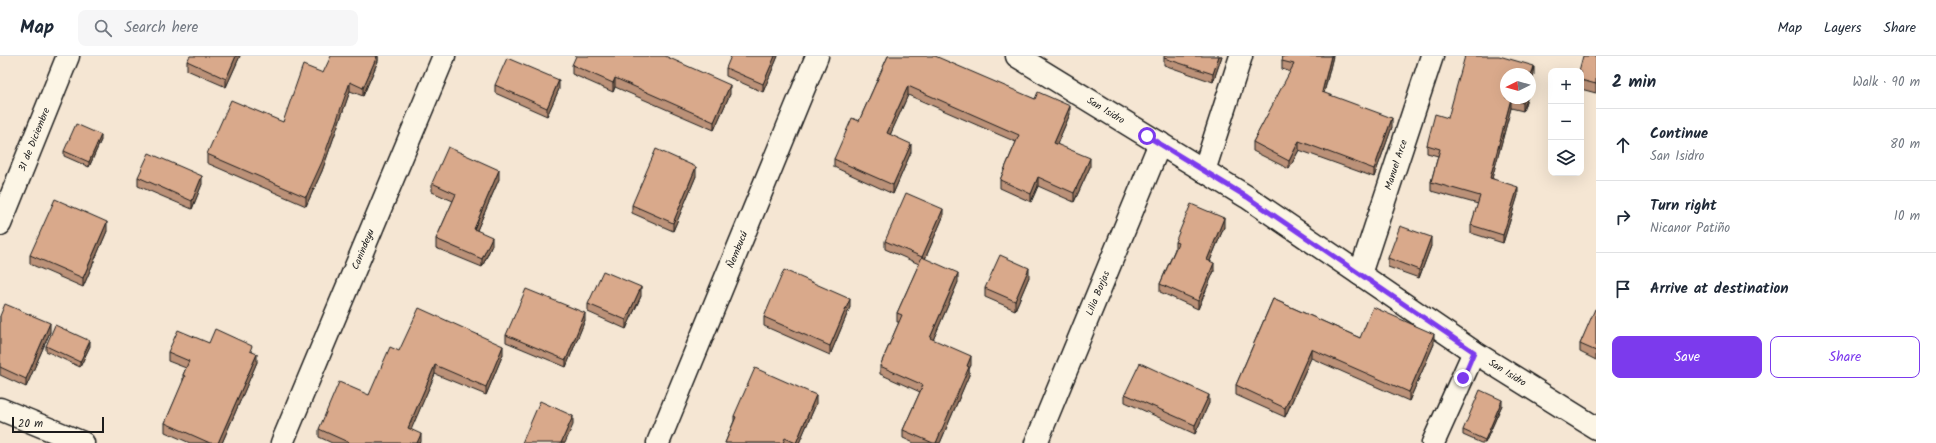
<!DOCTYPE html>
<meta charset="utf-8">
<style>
:root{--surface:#fff;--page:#f6f6f7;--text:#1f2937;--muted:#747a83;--line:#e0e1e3;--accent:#7c3aed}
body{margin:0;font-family:Kalam,sans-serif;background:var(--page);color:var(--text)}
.controls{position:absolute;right:12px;top:12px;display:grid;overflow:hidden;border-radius:8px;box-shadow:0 4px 16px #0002}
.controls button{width:36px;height:36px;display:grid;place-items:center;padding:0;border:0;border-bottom:1px solid var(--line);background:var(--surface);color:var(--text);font:20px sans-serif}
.compass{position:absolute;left:1500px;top:12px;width:36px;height:36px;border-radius:50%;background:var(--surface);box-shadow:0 4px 16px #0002;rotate:265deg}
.scale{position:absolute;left:12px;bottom:10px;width:92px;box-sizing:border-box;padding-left:4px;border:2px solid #1c1c1c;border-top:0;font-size:11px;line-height:14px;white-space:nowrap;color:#1c1c1c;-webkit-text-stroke:3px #fcf5e5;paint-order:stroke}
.stop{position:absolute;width:12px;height:12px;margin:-9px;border:3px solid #7c3aed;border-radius:50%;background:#fff}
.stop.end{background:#7c3aed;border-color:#fff;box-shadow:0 1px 4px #0008}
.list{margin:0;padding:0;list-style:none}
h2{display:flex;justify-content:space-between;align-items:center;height:52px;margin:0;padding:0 16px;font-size:17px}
h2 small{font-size:13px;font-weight:400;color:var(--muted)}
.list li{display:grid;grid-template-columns:26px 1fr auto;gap:12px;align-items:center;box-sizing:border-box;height:72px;padding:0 16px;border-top:1px solid var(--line)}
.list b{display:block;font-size:15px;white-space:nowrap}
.list p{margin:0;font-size:13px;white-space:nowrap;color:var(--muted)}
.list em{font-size:13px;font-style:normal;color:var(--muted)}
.actions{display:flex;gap:8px;padding:12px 16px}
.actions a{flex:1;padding:9px 0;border:1px solid var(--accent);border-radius:8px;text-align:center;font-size:14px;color:var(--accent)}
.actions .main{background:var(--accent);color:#fff}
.icon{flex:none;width:22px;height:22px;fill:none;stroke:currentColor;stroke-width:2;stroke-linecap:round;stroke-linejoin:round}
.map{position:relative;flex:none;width:1596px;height:387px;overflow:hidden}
header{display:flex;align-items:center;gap:24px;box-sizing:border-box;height:56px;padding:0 20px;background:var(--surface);border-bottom:1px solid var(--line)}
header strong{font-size:19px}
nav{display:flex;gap:22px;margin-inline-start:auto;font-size:14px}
.search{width:280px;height:36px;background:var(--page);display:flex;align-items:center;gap:10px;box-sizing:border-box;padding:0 14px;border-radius:8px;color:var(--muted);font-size:15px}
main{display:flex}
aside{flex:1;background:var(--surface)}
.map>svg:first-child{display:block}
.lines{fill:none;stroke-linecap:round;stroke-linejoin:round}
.minor-casing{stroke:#1c1c1c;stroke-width:25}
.minor{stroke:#fcf5e5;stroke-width:22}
.wall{fill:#bb9178;stroke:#1c1c1c}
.shaded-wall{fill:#987661;stroke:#1c1c1c}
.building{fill:#d9a98b;stroke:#1c1c1c}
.route{stroke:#7c3aed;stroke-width:5}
.labels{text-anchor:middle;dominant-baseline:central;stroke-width:3;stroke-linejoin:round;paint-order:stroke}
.street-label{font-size:10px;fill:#1c1c1c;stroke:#fcf5e5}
</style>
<header>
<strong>Map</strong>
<div class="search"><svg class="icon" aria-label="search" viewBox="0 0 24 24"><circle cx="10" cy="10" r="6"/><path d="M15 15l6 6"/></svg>Search here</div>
<nav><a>Map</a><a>Layers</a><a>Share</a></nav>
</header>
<main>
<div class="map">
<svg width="1596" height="387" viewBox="0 0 1596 387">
<rect width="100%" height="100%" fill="#f5e6d3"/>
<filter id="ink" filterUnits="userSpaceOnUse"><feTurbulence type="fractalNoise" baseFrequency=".025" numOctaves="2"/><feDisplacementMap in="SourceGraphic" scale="8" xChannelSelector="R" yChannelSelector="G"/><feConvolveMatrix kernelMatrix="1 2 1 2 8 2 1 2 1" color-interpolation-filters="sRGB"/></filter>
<g filter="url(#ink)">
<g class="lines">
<defs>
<g id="minor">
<path id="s1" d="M1017 0 1247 141 1474 296 1596 372"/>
<path d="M1204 115 1241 0"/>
<path id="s2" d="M0 168 68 0"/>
<path id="s3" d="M1360 218 1432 0"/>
<path d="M0 353 83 387"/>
<path id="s4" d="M282 387 444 0"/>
<path id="s5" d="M658 387 817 0"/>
<path id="s6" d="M1036 387 1160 87"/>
<path d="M1433 387 1474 296"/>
</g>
</defs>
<!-- minor casing -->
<use href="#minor" class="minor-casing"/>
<!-- minor -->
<use href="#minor" class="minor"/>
</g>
<!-- wall -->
<g class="wall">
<path d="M240 0 226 31 187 14V5Z"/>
<path d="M378 0V5L363 40 350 35 322 115 306 150 207 107V98L283 66 323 17Z"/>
<path d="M778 0 763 36 726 20V12Z"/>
<path d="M888 0 1035 43 1070 58 1057 88 1090 111 1074 146 1038 130 1031 146 1000 132V124L1016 86 908 39 890 79 911 96 893 138 834 111V103L859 65Z"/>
<path d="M1222 0 1213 26 1164 9V2Z"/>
<path d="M1283 0H1333L1324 37 1392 71 1374 121 1299 94 1289 113 1253 95V86L1291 16 1282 13V5Z"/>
<path d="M1596 0V37L1581 33V15Z"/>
<path d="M572 9 730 38 714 74 615 31 613 36 572 18Z"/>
<path d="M1534 18 1523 55 1511 52 1492 122 1518 139 1503 187 1471 177V169L1478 148 1431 135V126L1438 100 1427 97V89L1448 62Z"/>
<path d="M495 29 559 33 547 60 495 37Z"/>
<path d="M101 84 89 111 64 100V95Z"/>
<path d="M696 120 673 175 632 157V149Z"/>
<path d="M138 121 202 128 192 153 138 130Z"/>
<path d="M499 123 477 174 492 189 482 211 436 192V183L453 145 432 136V127Z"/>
<path d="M943 161 925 203 958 226 933 284 971 309 969 313V319L940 387H914L903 382V374L920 336 880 318V310L899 266H897V257L919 208 885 193V185Z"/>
<path d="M1224 171 1210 205 1214 215 1198 253 1160 236V228L1175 193V186Z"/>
<path d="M107 175 83 231 30 208V199Z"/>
<path d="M1431 190 1419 222 1388 211V202Z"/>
<path d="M1029 221 1015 254 985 241V232Z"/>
<path d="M641 240 626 273 588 256V248Z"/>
<path d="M1273 243 1360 282 1434 288 1409 345 1311 302 1285 361 1236 339V329Z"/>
<path d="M850 251 830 299 764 270V261Z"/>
<path d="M1596 253V304L1580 296V288Z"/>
<path d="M0 260 50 276 26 331 0 319Z"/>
<path d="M585 264 566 311 506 286V279Z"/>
<path d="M209 287 252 295 257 306 222 387H190L165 376V367L183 326V319L186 312 168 305V296Z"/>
<path d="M46 290H90L80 311 46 295Z"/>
<path d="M399 295 503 298 486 339 435 318 411 373 421 386 420 387H332L319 381V373L369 339Z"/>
<path d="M1125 338 1209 347 1195 378 1125 346Z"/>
<path d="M816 348 799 387H725L734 365V360Z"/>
<path d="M1502 349 1485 387H1481L1463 379V374Z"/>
</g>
<!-- shaded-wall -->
<g class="shaded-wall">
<path d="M236 0H240L226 31V23Z"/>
<path d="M377 0H378V5L363 40V32Z"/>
<path d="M775 0H778L763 36V28Z"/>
<path d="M1219 0H1222L1213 26V18Z"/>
<path d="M1331 0H1333L1322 45V36Z"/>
<path d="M1534 10V18L1530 32V24Z"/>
<path d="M615 22V31L613 36V27Z"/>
<path d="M559 24V33L547 60V52Z"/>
<path d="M350 26V35L322 115 306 150V141Z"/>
<path d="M730 29V38L714 74V66Z"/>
<path d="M908 30V39L887 86V77Z"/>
<path d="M1525 42H1527L1523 55V47Z"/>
<path d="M1511 43V52L1490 130V122Z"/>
<path d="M1070 50V58L1054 95V87Z"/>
<path d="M1392 62V71L1374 121V113Z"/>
<path d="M101 79V84L89 111V106Z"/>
<path d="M1299 85V94L1289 113V105Z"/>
<path d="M911 88V96L893 138V129Z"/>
<path d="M1090 102V111L1074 146V137Z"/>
<path d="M696 111V120L673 175V167Z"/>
<path d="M499 114V123L474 181V173Z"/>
<path d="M202 120V128L192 153V145Z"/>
<path d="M1038 121V130L1031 146V138Z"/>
<path d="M1518 131V139L1503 187V179Z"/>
<path d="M943 153V161L922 210V201Z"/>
<path d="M1224 162V171L1207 212V204Z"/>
<path d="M107 166V175L83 231V222Z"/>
<path d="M492 181V189L482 211V203Z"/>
<path d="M1431 181V190L1419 222V214Z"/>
<path d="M1214 207V215L1198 253V245Z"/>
<path d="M1029 212V221L1015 254V245Z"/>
<path d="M958 217V226L930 291V282Z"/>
<path d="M641 231V240L626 273V264Z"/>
<path d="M850 243V251L830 299V290Z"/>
<path d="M585 257V264L566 311V304Z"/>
<path d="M50 267V276L26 331V323Z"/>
<path d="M1434 278V288L1409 345V336Z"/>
<path d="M90 285V290L80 311V306Z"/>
<path d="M503 290V298L486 339V331Z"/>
<path d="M1311 293V302L1285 361V352Z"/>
<path d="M257 298V306L222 387H218Z"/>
<path d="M971 300V309L969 313V319L940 387H936Z"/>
<path d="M435 309V318L408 381V372Z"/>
<path d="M816 339V348L799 387H796Z"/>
<path d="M1209 339V347L1195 378V369Z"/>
<path d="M1502 344V349L1485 387V384Z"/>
<path d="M573 360V369L565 387H561Z"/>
<path d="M421 378V386L420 387H417Z"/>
</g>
<!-- building -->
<g class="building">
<path d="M190 0H236L226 23 187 5Z"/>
<path d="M331 0H377L363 32 350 26 322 106 306 141 207 98 231 44 283 66 303 9 323 17Z"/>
<path d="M576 0H665L730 29 714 66 615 22 613 27 572 9Z"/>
<path d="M731 0H775L763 28 726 12Z"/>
<path d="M888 0H935L1035 43 1038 36 1070 50 1054 87 1090 102 1074 137 1038 121 1031 138 1000 124 1019 79 908 30 887 77 911 88 893 129 834 103 852 62 859 65Z"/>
<path d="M1164 0H1219L1213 18 1164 2Z"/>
<path d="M1283 0H1331L1322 36 1392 62 1374 113 1299 85 1289 105 1253 86 1294 8 1282 5Z"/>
<path d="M1465 0H1499L1534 10 1530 24V18H1506V42H1525L1523 47 1511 43 1490 122 1518 131 1503 179 1471 169 1480 140 1431 126 1440 93 1427 89 1435 58 1448 62Z"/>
<path d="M1583 0H1596V28L1581 24V15H1579Z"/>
<path d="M507 2 559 24 547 52 495 29Z"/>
<path d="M76 68 101 79 89 106 64 95Z"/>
<path d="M448 91 499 114 474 173 492 181 482 203 436 183 456 138 432 127Z"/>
<path d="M656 93 696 111 673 167 632 149Z"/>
<path d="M149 97 202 120 192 145 138 121Z"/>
<path d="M906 137 943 153 922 201 885 185Z"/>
<path d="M55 143 107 166 83 222 30 199Z"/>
<path d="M1191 148 1224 162 1207 204 1214 207 1198 245 1160 228 1178 187 1175 186Z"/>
<path d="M1400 170 1431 181 1419 214 1388 202Z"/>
<path d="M1000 199 1029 212 1015 245 985 232Z"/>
<path d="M922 201 958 217 930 282 971 300 967 310 969 311 936 387H933L903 374 923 329 880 310 902 259 897 257Z"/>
<path d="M784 214 850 243 830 290 764 261Z"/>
<path d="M603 215 641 231 626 264 588 248Z"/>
<path d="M526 233 585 257 566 304 506 279Z"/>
<path d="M1273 243 1360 282 1373 251 1434 278 1409 336 1311 293 1285 352 1236 329Z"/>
<path d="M5 248 50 267 26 323 0 311V260Z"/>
<path d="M419 252 503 290 486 331 435 309 408 372 421 378 417 387H350L319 373 339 326 369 339 390 291 399 295Z"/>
<path d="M1595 253H1596V295L1580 288Z"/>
<path d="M55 269 90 285 80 306 46 290Z"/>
<path d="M215 273 252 290 250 295 257 298 218 387H210L165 367 185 320 183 319 189 305 168 296 178 274 209 287Z"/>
<path d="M1140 307 1209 339 1195 369 1125 338Z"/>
<path d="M755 312 816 339 796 387 785 382 783 387H725L736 361 734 360Z"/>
<path d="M1480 334 1502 344 1485 384 1463 374Z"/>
<path d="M540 345 573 360 561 387H522Z"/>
</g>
</g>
<g class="lines" filter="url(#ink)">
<!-- route -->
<path class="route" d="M1147 80 1247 141 1474 296 1463 322"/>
</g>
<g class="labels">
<!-- street labels -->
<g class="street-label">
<text stroke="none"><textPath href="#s1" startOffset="104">San Isidro</textPath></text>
<text stroke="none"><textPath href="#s2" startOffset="91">31 de Diciembre</textPath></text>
<text stroke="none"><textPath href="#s3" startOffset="115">Manuel Arce</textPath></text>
<text stroke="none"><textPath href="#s4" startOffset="210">Canindeyu</textPath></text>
<text stroke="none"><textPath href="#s5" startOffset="209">Ñembucú</textPath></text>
<text stroke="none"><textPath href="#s6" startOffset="162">Lilia Borjas</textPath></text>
<text stroke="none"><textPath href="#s1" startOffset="584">San Isidro</textPath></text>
</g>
</g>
</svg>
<div class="controls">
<button>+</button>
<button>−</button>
<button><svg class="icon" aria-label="layers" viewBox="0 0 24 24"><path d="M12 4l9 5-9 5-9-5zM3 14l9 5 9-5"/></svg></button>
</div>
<svg class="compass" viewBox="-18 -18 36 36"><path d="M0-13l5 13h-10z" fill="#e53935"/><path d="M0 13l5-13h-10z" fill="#747a83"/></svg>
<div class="scale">20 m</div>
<div class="stop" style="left:1147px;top:80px"></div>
<div class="stop end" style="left:1463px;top:322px"></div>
</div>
<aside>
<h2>2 min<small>Walk · 90 m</small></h2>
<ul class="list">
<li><svg class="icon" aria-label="ahead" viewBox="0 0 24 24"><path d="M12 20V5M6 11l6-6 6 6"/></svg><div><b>Continue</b><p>San Isidro</p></div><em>80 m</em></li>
<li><svg class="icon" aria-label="right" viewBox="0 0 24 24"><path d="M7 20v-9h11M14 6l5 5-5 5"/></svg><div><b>Turn right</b><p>Nicanor Patiño</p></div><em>10 m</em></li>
<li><svg class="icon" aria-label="arrive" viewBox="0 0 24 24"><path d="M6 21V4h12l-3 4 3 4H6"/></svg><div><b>Arrive at destination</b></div></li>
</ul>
<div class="actions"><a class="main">Save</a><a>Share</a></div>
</aside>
</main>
